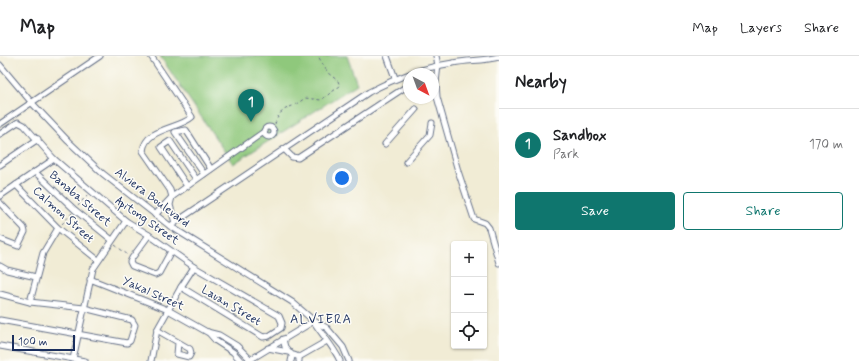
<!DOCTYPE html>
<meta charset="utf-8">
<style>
:root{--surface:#fff;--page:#f6f6f6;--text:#202124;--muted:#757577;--line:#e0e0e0;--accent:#0f766e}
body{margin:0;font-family:Mynerve,sans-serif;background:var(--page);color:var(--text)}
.controls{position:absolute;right:12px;bottom:12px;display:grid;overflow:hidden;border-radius:4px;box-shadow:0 1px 3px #0004}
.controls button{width:36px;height:36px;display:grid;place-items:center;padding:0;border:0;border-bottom:1px solid var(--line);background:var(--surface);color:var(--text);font:20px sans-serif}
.compass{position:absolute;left:403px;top:12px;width:36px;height:36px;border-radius:50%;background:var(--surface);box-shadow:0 1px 3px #0004;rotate:139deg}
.scale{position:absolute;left:12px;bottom:10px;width:63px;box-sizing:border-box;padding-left:4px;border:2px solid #1b2f5e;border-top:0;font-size:11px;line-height:14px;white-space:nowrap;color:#1b2f5e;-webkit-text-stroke:3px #fdfcf7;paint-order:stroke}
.you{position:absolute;left:342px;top:122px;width:14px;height:14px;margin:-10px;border:3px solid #fff;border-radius:50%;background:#1a73e8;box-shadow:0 0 0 6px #1a73e833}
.badge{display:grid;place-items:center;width:26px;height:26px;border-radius:50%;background:var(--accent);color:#fff;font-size:13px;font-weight:700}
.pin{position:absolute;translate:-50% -33px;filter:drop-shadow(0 1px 2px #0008)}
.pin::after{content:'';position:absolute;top:21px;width:14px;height:12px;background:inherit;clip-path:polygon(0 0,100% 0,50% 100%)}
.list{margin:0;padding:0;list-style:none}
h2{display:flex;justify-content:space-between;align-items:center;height:52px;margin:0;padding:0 16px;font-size:17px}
h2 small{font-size:13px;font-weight:400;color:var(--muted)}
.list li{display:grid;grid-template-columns:26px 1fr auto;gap:12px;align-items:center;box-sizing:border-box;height:72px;padding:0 16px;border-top:1px solid var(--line)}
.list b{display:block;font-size:15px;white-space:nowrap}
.list p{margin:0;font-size:13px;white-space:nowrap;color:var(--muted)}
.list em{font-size:13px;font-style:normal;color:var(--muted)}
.actions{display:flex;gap:8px;padding:12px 16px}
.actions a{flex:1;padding:9px 0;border:1px solid var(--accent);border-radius:4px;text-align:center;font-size:14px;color:var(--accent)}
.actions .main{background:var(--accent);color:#fff}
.icon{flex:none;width:22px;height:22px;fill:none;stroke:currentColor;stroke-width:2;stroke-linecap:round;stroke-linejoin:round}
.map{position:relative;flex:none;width:499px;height:305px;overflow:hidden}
header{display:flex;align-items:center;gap:24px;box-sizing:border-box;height:56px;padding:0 20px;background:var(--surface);border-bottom:1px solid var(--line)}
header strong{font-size:19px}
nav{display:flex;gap:22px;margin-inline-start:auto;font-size:14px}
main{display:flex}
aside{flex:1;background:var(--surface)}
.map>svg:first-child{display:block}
.green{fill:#8fc87b;stroke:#557c6c}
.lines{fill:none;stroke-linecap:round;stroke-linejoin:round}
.minor-casing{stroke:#667188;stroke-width:7}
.path{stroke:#667188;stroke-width:1;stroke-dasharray:3 3;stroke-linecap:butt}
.minor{stroke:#fff;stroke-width:5}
.labels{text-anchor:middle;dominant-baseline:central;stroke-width:3;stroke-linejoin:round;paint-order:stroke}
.street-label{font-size:12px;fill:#1b2f5e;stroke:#fdfcf7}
.neighbourhood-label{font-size:13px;letter-spacing:1px;fill:#1b2f5e;stroke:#fdfcf7}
</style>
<header>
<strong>Map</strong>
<nav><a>Map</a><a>Layers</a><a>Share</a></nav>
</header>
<main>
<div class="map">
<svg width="499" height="305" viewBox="0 0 499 305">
<rect width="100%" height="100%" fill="#fdfcf7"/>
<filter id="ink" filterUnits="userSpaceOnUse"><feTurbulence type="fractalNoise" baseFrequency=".025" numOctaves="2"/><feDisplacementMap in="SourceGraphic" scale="8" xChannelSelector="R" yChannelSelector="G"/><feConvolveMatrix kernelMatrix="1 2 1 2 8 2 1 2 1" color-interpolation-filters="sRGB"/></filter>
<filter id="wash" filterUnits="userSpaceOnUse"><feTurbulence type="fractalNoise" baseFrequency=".012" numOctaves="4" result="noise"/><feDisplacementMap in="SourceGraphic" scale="16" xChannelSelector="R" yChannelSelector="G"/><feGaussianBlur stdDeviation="0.9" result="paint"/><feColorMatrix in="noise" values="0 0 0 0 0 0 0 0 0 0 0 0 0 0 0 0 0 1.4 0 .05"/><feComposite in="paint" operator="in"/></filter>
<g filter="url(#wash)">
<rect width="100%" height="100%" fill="#f1ecd5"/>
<!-- green -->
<path class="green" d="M160 0H347L357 28 233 108Z"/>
</g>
<g filter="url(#ink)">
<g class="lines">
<defs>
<g id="minor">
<path d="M151 0 192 61C179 73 145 72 143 95L170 134 172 141 170 149 175 167"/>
<path d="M387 0 395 22"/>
<path d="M436 0 438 9 436 27 437 41 458 115 474 163 485 167 489 172 499 207"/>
<path d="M0 9 32 47 68 85 102 117 170 170 292 246 314 265 327 272 343 291 349 305"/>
<path d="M0 68 100 0"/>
<circle cx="269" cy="76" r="5"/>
<path d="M0 78 18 66 24 69 54 103 126 165 149 179 194 211 279 260 282 267 281 272 269 280 263 281 181 231"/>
<path d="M385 88 416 53"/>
<path d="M284 93 292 101 298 102 404 32H409"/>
<path d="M406 106 430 79 432 67"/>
<path d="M0 109 38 83"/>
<path d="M35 116 75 154 112 184"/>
<path d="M204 118 175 76 186 74 211 113"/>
<path d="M16 129 58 172 98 204"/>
<path d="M187 130 161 91 170 85 196 123"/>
<path d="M0 140 54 103"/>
<path d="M0 147 24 172 25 176 18 190 0 183"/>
<path d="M155 159 172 141 265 75"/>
<path d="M170 170 369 36C398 21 421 12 453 7 469 4 484 5 499 1"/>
<path d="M149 179 132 202 130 206 132 210 155 219 159 217 171 195"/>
<path d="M0 210 7 214 36 221"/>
<path d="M90 223 168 254 207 276 219 279 237 290 250 303"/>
<path d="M0 238 30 246 84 252 132 264 135 269 130 285 127 287 0 264"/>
<path d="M30 246 43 197 58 172"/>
<path d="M314 266C322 279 334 291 340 305"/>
<path d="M157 274 190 293 191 297 189 301 177 298 178 287"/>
<path d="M208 276 216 285 233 296 241 305"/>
<path d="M283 283 285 291 293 300"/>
<path d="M0 290 85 305"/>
<path d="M268 292 288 296"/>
<path d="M299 301 327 285"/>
<path d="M73 303 93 213 126 165"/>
<path d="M151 305 157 274 181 231 194 211"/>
<path d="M248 305 314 265"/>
<path d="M291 305 292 301 294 299 299 301V305"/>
</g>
</defs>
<!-- minor casing -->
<use href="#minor" class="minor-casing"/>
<!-- path -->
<g class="path">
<path d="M295 0H302"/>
<path d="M273 74C281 47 286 57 305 42L321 44 340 30 338 25 328 17 318 0"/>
<path d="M78 150 87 139"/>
<path d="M62 168 72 157"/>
<path d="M115 189 128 199"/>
</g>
<!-- minor -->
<use href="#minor" class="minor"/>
</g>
</g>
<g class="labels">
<!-- street labels -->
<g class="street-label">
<text transform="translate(152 142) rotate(37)">Alviera Boulevard</text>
<text transform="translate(80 143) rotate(41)">Banaba Street</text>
<text transform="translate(63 159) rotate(42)">Calmon Street</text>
<text transform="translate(147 165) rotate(35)">Apitong Street</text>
<text transform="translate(153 238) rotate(24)">Yakal Street</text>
<text transform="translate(231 250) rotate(31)">Lauan Street</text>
</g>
<!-- neighbourhood labels -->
<g class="neighbourhood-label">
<text x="321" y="263">ALVIERA</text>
</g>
</g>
</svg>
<div class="controls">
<button>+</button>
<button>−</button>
<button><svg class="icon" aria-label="locate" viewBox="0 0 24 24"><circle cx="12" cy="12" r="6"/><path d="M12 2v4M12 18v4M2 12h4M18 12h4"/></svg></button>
</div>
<svg class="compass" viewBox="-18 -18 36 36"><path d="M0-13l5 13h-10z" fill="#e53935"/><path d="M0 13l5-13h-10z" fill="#757577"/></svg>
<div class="scale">100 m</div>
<div class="you"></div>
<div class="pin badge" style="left:251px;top:66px">1</div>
</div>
<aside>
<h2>Nearby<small></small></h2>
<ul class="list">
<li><span class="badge">1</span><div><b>Sandbox</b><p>Park</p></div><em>170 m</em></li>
</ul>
<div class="actions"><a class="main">Save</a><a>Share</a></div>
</aside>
</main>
